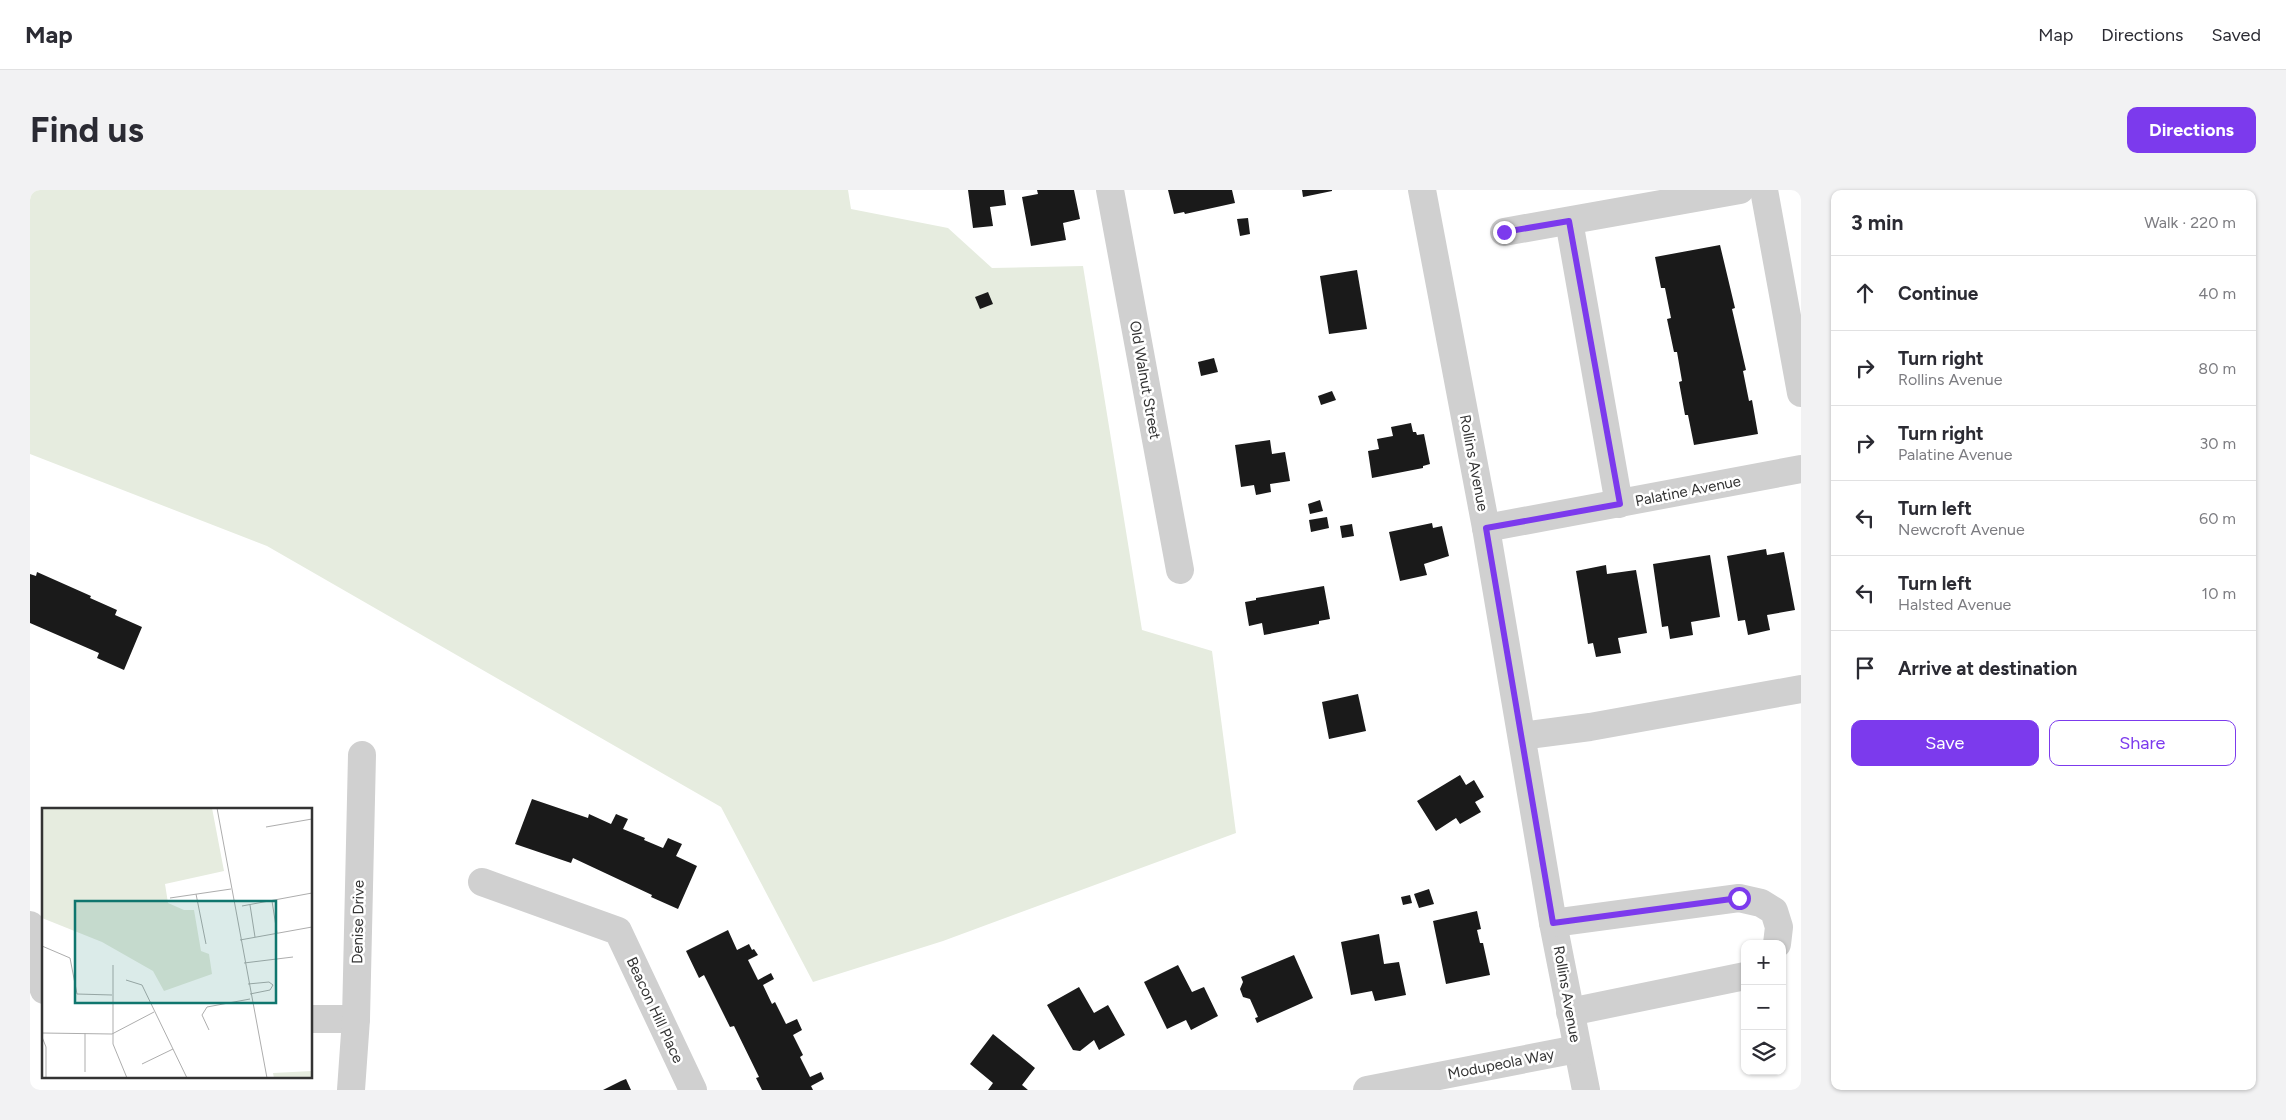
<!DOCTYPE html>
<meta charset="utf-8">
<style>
:root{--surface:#fff;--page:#f2f2f3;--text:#2b2b33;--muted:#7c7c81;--line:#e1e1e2;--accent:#7c3aed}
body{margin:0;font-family:Figtree,sans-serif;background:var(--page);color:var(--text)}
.controls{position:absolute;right:15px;bottom:15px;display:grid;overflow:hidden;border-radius:10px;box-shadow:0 1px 4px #0004}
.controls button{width:45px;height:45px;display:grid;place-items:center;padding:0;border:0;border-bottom:1px solid var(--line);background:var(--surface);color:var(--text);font:25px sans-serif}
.stop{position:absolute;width:15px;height:15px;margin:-11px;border:4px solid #7c3aed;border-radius:50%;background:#fff}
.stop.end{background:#7c3aed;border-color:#fff;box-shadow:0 1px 5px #0008}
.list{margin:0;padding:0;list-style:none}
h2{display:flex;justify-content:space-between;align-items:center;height:65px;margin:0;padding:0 20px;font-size:21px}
h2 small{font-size:16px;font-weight:400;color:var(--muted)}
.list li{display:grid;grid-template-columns:32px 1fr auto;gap:15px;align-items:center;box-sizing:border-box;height:75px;padding:0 20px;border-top:1px solid var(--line)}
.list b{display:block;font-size:19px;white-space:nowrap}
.list p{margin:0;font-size:16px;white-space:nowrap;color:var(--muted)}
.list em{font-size:16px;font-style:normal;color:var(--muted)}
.actions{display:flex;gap:10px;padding:15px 20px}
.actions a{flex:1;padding:11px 0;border:1px solid var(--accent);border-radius:10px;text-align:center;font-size:18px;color:var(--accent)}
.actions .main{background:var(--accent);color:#fff}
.icon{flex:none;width:28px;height:28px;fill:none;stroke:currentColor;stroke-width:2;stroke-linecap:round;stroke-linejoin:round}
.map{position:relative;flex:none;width:1771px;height:900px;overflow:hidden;border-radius:10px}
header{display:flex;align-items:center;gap:30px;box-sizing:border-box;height:70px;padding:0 25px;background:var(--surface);border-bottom:1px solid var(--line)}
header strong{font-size:24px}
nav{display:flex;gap:28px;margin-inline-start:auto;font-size:18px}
.intro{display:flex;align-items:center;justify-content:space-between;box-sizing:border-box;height:120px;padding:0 30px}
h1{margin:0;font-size:35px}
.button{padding:12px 22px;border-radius:10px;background:var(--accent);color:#fff;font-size:18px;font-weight:700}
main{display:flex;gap:30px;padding:0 30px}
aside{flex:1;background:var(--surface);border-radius:10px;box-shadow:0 1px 4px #0004}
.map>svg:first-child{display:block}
.green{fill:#e6ecdf}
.building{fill:#1a1a1a}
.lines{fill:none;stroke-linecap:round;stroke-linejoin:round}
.minor{stroke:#d0d0d0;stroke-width:28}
.route{stroke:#7c3aed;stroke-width:6}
.labels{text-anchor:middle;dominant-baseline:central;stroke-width:5;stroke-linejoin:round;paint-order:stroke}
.street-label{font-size:15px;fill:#333;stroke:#fff}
.inset-road{fill:none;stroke:#adadad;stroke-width:1}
.view{fill:#0f766e;fill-opacity:0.15;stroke:#0f766e;stroke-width:2.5}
.inset-edge{fill:none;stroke:#333;stroke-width:2.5}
</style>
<header>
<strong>Map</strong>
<nav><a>Map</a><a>Directions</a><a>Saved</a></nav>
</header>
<div class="intro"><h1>Find us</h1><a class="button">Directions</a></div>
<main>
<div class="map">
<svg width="1771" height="900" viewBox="0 0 1771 900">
<rect width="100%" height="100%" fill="#fff"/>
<!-- green -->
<path class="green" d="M0 0H818L821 19 918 38 962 78 1053 76 1112 440 1182 461 1206 643 913 751 783 792 691 617 237 356 0 264Z"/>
<!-- building -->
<g class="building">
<path d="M938 0H974L976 15 960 17 963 36 943 38Z"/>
<path d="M1007 0H1044L1050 29 1033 33 1036 50 1001 56 992 7 1008 4Z"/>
<path d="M1138 0H1202L1205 13 1155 24 1154 22 1144 24Z"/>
<path d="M1272 0H1302V1L1273 7Z"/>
<path d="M1218 28 1220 44 1210 46 1207 29Z"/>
<path d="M1690 55 1705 118 1702 119 1716 180 1713 181 1719 211 1722 210 1728 244 1664 255 1658 225H1655L1649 192 1652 191 1647 162H1644L1637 129 1641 128 1635 98H1631L1625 67Z"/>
<path d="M1327 80 1337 139 1299 144 1290 86Z"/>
<path d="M958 102 963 114 950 119 945 107Z"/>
<path d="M1184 168 1188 182 1171 186 1168 172Z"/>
<path d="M1302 201 1306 210 1291 215 1288 206Z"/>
<path d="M1381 233 1383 242H1386L1387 245 1394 244 1400 274 1393 276V278L1342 288 1338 261 1349 259 1347 249 1363 246 1361 237Z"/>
<path d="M1240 250 1242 264 1255 262 1260 291 1240 294 1241 302 1226 305 1224 295 1211 297 1205 255Z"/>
<path d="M1290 310 1293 321 1280 324 1278 314Z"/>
<path d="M1297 327 1299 338 1281 342 1279 330Z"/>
<path d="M1402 333 1403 338 1412 336 1419 366 1394 374 1397 385 1370 391 1359 342Z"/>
<path d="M1322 334 1324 346 1312 348 1310 336Z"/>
<path d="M1736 359 1737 365 1754 362 1765 420 1737 425 1740 440 1718 445 1715 430 1708 431 1697 366Z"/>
<path d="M1680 365 1690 427 1661 432 1663 445 1640 449 1638 436 1632 437 1623 374Z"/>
<path d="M1576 375 1577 384 1606 380 1617 443 1588 448 1591 463 1566 467 1563 453 1558 454 1546 381Z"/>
<path d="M7 382 61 406 60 408 87 420 85 425 112 437 94 480 67 468 69 463 0 433V384L6 386Z"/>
<path d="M1294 396 1300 429 1289 431V434L1234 445 1232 433 1219 436 1215 412 1226 410V408Z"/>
<path d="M1328 504 1336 541 1299 549 1292 512Z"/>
<path d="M1430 585 1436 595 1444 590 1454 607 1445 612 1451 622 1430 634 1426 628 1406 641 1387 611Z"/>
<path d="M502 609 558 628 559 624 581 634 586 624 598 629 593 639 615 648 614 650 633 658 638 648 652 654 646 666 667 676 648 719 621 707 622 705 543 668 541 673 485 654Z"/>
<path d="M1399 699 1404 714 1389 718 1384 704Z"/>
<path d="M1380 705 1382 713 1373 715 1371 707Z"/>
<path d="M1447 721 1451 739 1447 740 1450 753H1453L1460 785 1416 794 1403 731Z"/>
<path d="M698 740 707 760 719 754 722 760 724 759 728 765 718 770 728 790 741 783 744 789 733 795 742 814 745 812 756 834 767 829 772 840 763 845 773 865 770 867 780 887 791 882 794 889 781 896 783 900H732L726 888 729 887 704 836 700 837 674 785 669 788 656 761Z"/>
<path d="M1349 744 1354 774 1369 772 1376 805 1345 811 1342 801 1321 805 1311 752Z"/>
<path d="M1264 765 1283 808 1227 833 1225 828 1228 827 1220 809 1213 807 1210 799 1213 792 1211 787Z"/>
<path d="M1148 775 1162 802 1174 797 1188 826 1161 840 1156 830 1137 839 1114 792Z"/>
<path d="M1049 797 1064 823 1078 815 1095 845 1069 860 1064 850 1050 861 1043 860 1017 815Z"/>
<path d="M963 844 1005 878 992 895 998 900H958L963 893 940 874Z"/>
<path d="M596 889 601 900H573L591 891Z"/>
</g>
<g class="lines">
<!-- minor -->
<g class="minor">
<path d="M1080 0 1150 380"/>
<path d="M1392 0 1456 338 1523 733 1556 900"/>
<path d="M1734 0 1771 203"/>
<path d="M1539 31 1589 314"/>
<path d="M1474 42 1710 0"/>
<path d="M1456 338 1771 279"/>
<path d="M1492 546 1560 537 1771 499"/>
<path d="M452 692 588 741 663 900"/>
<path d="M1523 733 1709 708 1731 713 1744 721 1749 737 1747 754"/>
<path d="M0 735 9 787 14 800"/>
<path d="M1540 822 1715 786"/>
<path d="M281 829H326"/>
<path d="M321 900 326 829 332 565"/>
<path d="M1337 900 1547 859"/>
</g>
</g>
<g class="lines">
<!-- route -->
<path class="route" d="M1474 42 1539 31 1590 314 1456 338 1523 733 1709 708"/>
</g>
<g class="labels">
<!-- street labels -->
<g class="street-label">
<text transform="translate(1115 190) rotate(80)">Old Walnut Street</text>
<text transform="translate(1444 273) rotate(79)">Rollins Avenue</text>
<text transform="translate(1658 301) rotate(-11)">Palatine Avenue</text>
<text transform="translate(328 732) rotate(-89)">Denise Drive</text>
<text transform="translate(1537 804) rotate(80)">Rollins Avenue</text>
<text transform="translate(625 820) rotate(65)">Beacon Hill Place</text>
<text transform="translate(1471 874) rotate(-11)">Modupeola Way</text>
</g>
</g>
<!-- overview -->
<g transform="translate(12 618)">
<rect width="270" height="270" fill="#fff"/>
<path d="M0 0H170L182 63 123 76 126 95 142 102H152L159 143 167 146 170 166 122 183 111 163 60 134 0 110ZM270 263V270H232L231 265Z" fill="#e6ecdf"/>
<path class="inset-road" d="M175 0 225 270M224 19 270 11M154 86 164 136M128 90 189 81M230 93 235 125M208 97 213 129M200 98 270 85M198 132 270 119M0 138 28 150 35 186 70 187M202 155 251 149M71 157V236L85 270M84 172 100 177 145 270M206 176 227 174 231 177 228 182 208 186M167 222 160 207 165 199 208 191M0 225 70 226 112 204M0 229 4 239V270M100 256 131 241M43 264V225"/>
<path class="view" d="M33 93H234V195H33Z"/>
<rect width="270" height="270" class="inset-edge"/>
</g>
</svg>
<div class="controls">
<button>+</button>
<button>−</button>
<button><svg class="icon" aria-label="layers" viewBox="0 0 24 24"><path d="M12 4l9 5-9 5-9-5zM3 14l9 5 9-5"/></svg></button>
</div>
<div class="stop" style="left:1709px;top:708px"></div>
<div class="stop end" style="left:1474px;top:42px"></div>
</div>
<aside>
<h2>3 min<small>Walk · 220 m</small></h2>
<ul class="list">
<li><svg class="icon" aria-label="ahead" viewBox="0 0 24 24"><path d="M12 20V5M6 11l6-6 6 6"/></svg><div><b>Continue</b></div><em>40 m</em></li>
<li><svg class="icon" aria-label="right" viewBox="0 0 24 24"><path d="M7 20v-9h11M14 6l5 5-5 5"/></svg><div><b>Turn right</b><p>Rollins Avenue</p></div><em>80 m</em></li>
<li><svg class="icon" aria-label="right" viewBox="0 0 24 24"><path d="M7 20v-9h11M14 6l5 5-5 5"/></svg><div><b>Turn right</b><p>Palatine Avenue</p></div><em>30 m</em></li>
<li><svg class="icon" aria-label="left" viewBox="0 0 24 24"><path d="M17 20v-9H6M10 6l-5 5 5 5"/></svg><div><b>Turn left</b><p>Newcroft Avenue</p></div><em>60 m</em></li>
<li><svg class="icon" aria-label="left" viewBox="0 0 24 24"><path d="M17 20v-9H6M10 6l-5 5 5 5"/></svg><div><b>Turn left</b><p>Halsted Avenue</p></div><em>10 m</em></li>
<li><svg class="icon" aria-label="arrive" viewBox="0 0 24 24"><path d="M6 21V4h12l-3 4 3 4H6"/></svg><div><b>Arrive at destination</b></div></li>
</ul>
<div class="actions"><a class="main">Save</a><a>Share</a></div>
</aside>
</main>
